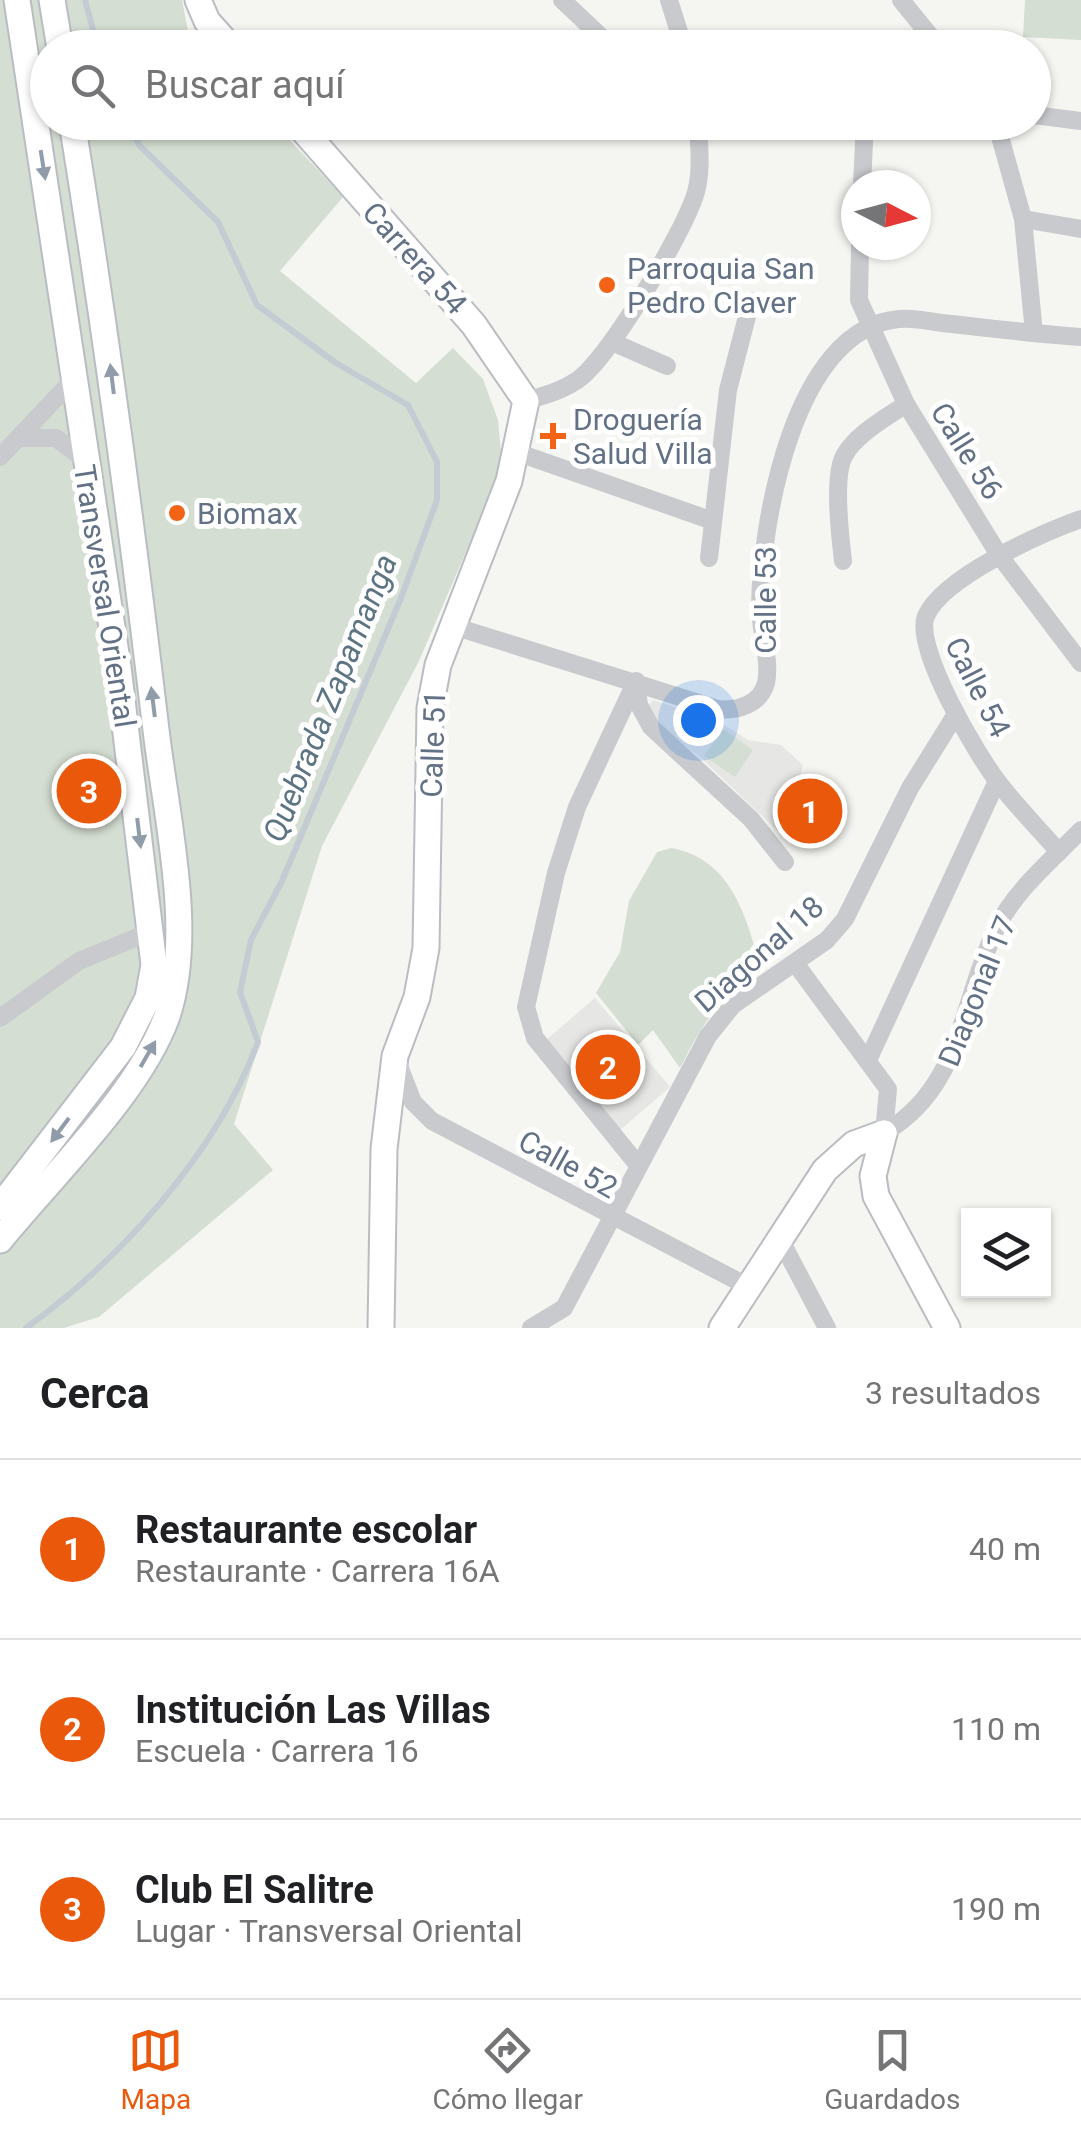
<!DOCTYPE html>
<html lang="es">
<meta charset="utf-8">
<style>
:root{--surface:#fff;--page:#f2f2f2;--text:#202124;--muted:#757577;--line:#e0e0e0;--accent:#ea580c}
body{margin:0;font-family:Roboto,sans-serif;background:var(--page);color:var(--text)}
.controls{position:absolute;right:30px;bottom:30px;display:grid;overflow:hidden;border-radius:0px;box-shadow:0 2px 8px #0004}
.controls button{width:90px;height:90px;display:grid;place-items:center;padding:0;border:0;border-bottom:2px solid var(--line);background:var(--surface);color:var(--text);font:50px sans-serif}
.compass{position:absolute;left:841px;top:170px;width:90px;height:90px;border-radius:50%;background:var(--surface);box-shadow:0 2px 8px #0004;rotate:96deg}
.you{position:absolute;left:698px;top:720px;width:35px;height:35px;margin:-25px;border:8px solid #fff;border-radius:50%;background:#1a73e8;box-shadow:0 0 0 15px #1a73e833}
.badge{display:grid;place-items:center;width:65px;height:65px;border-radius:50%;background:var(--accent);color:#fff;font-size:32px;font-weight:700}
.pin{position:absolute;translate:-50% -50%;border:5px solid #fff;box-shadow:0 2px 10px #0006}
.list{margin:0;padding:0;list-style:none}
h2{display:flex;justify-content:space-between;align-items:center;height:130px;margin:0;padding:0 40px;font-size:42px}
h2 small{font-size:32px;font-weight:400;color:var(--muted)}
.list li{display:grid;grid-template-columns:65px 1fr auto;gap:30px;align-items:center;box-sizing:border-box;height:180px;padding:0 40px;border-top:2px solid var(--line)}
.list b{display:block;font-size:38px;white-space:nowrap}
.list p{margin:0;font-size:32px;white-space:nowrap;color:var(--muted)}
.list em{font-size:32px;font-style:normal;color:var(--muted)}
.icon{flex:none;width:55px;height:55px;fill:none;stroke:currentColor;stroke-width:2;stroke-linecap:round;stroke-linejoin:round}
.map{position:relative;flex:none;width:1081px;height:1328px;overflow:hidden}
.search{position:absolute;background:var(--surface);box-shadow:0 2px 8px #0004;left:30px;right:30px;top:30px;height:110px;display:flex;align-items:center;gap:25px;box-sizing:border-box;padding:0 35px;border-radius:55px;color:var(--muted);font-size:38px}
.sheet{height:670px;background:var(--surface)}
nav{display:flex;justify-content:space-around;align-items:center;box-sizing:border-box;height:140px;border-top:2px solid var(--line);background:var(--surface);font-size:28px;color:var(--muted)}
nav a{display:grid;justify-items:center;gap:5px}
nav .on{color:var(--accent)}
.map>svg:first-child{display:block}
.built{fill:#e6e6e5}
.green{fill:#d5ded2}
.lines{fill:none;stroke-linecap:round;stroke-linejoin:round}
.stream{stroke:#c2ccd2;stroke-width:6}
.secondary-casing{stroke:#b9bdc2;stroke-width:29}
.street{stroke:#c8cace;stroke-width:18}
.secondary{stroke:#fff;stroke-width:25}
.oneway{fill:#919caa}
.poi-dot{fill:#f26315;stroke:#fff;stroke-width:4}
.labels{text-anchor:middle;dominant-baseline:central;stroke-width:10;stroke-linejoin:round;paint-order:stroke}
.street-label{font-size:30px;fill:#627185;stroke:#fff}
.poi-label{font-size:30px;fill:#627185;stroke:#fff;text-anchor:start}
.water-label{font-size:32px;font-style:italic;fill:#5d7483;stroke:#fff}
</style>
<div class="map">
<svg width="1081" height="1328" viewBox="0 0 1081 1328">
<rect width="100%" height="100%" fill="#f5f6f1"/>
<!-- built -->
<g class="built">
<path d="M653 700 720 722 748 740 781 745 803 765 783 836 702 759 657 723 645 710Z"/>
<path d="M595 998 670 1087 620 1130 545 1041Z"/>
</g>
<!-- green -->
<g class="green">
<path d="M0 0H182L188 31 203 47 48 48V122L274 123 343 197 280 271 416 383 453 348 483 379 498 420 501 453 493 489 419 661 322 846 234 1124 273 1170 99 1317 64 1328H0Z"/>
<path d="M1025 0H1081V40L1023 37Z"/>
<path d="M723 729 753 750 735 777 704 756Z"/>
<path d="M671 848C730 858 747 916 760 967 721 994 701 1026 680 1068L653 1030 638 1045 596 993 620 952 629 901 657 852Z"/>
</g>
<g class="lines">
<!-- stream -->
<g class="stream">
<path d="M85 0 98 48"/>
<path d="M26 1328C121 1259 216 1154 258 1042L240 992 251 940 282 881 401 598 437 500V462L408 405 336 363 257 305 218 222 140 146 126 122"/>
</g>
<defs>
<g id="secondary">
<path d="M52 0 60 48"/>
<path d="M198 0 207 21 231 48"/>
<path d="M296 122 474 325 526 401 509 481 438 665 430 708 426 948 417 997 395 1056 384 1149 381 1328"/>
<path d="M884 1133 873 1176 876 1196 947 1328"/>
<path d="M0 1207 123 1047 148 998 154 965 118 667 17 0"/>
<path d="M0 1240C52 1176 140 1092 167 1016 195 933 166 816 156 730 132 527 105 325 72 122"/>
<path d="M722 1328 825 1170 854 1144 884 1133"/>
</g>
</defs>
<!-- secondary casing -->
<use href="#secondary" class="secondary-casing"/>
<!-- street -->
<g class="street">
<path d="M562 0 612 47"/>
<path d="M669 0 684 48"/>
<path d="M901 0 940 48"/>
<path d="M1034 115 1081 121"/>
<path d="M996 122 1023 219 1034 333"/>
<path d="M862 185 865 122"/>
<path d="M1023 219 1081 229"/>
<path d="M860 245 859 300 906 404 999 555 1081 663"/>
<path d="M612 342 667 366"/>
<path d="M526 401C543 396 561 391 576 381 607 362 686 229 696 192 702 170 699 146 698 122"/>
<path d="M21 438H56L84 459"/>
<path d="M516 452 713 521"/>
<path d="M0 457 75 378"/>
<path d="M709 558 728 390 751 301"/>
<path d="M843 561C840 536 833 477 844 456 856 434 886 418 906 404"/>
<path d="M453 626 718 709C737 711 760 705 766 683 771 661 760 630 760 607 761 525 793 328 899 319 916 317 936 323 952 324 995 329 1038 334 1081 337"/>
<path d="M636 681 577 807 556 873 526 1007 535 1038 638 1165"/>
<path d="M636 682 639 705 651 727 751 819 785 862"/>
<path d="M1059 852C1039 829 1017 807 998 782 977 755 913 647 926 616 943 577 1042 533 1081 519"/>
<path d="M795 963 888 1089 884 1133"/>
<path d="M0 1018 79 961 152 931"/>
<path d="M869 1058 997 781"/>
<path d="M397 1061 413 1102 432 1121 747 1286"/>
<path d="M884 1133C962 1087 960 1005 996 929 1015 890 1051 861 1081 830"/>
<path d="M780 1239 827 1328"/>
<path d="M531 1328 564 1308 708 1036 733 1005 827 940 845 919 910 788 956 714"/>
</g>
<!-- secondary -->
<use href="#secondary" class="secondary"/>
</g>
<!-- one-way arrows -->
<defs><path id="oneway-solid" d="M-6-.8H1V-3.2L6.5 0L1 3.2V.8H-6Z" transform="scale(2.5)"/></defs>
<g class="oneway">
<use href="#oneway-solid" transform="translate(43 165) rotate(81)"/>
<use href="#oneway-solid" transform="translate(112 379) rotate(-97)"/>
<use href="#oneway-solid" transform="translate(153 702) rotate(-97)"/>
<use href="#oneway-solid" transform="translate(139 833) rotate(83)"/>
<use href="#oneway-solid" transform="translate(148 1054) rotate(-60)"/>
<use href="#oneway-solid" transform="translate(60 1130) rotate(127)"/>
</g>
<!-- markers -->
<g class="poi-dot">
<circle cx="607" cy="285" r="10"/>
<path d="M548 421h10v10h10v10h-10v10h-10v-10h-10v-10h10z"/>
<circle cx="177" cy="513" r="10"/>
</g>
<g class="labels">
<!-- street labels -->
<g class="street-label">
<text transform="translate(415 258) rotate(48)">Carrera 54</text>
<text transform="translate(967 451) rotate(58)">Calle 56</text>
<text transform="translate(105 596) rotate(81)">Transversal Oriental</text>
<text transform="translate(765 600) rotate(-90)">Calle 53</text>
<text transform="translate(978 687) rotate(63)">Calle 54</text>
<text transform="translate(433 744) rotate(-88)">Calle 51</text>
<text transform="translate(759 954) rotate(-41)">Diagonal 18</text>
<text transform="translate(977 991) rotate(-68)">Diagonal 17</text>
<text transform="translate(568 1164) rotate(29)">Calle 52</text>
</g>
<!-- poi labels -->
<g class="poi-label">
<text x="627" y="268">Parroquia San<tspan x="627" dy="34">Pedro Claver</tspan></text>
<text x="573" y="419">Droguería<tspan x="573" dy="34">Salud Villa</tspan></text>
<text x="197" y="513">Biomax</text>
</g>
<!-- water labels -->
<g class="water-label">
<text transform="translate(330 698) rotate(-68)">Quebrada Zapamanga</text>
</g>
</g>
</svg>
<div class="controls">
<button><svg class="icon" aria-label="layers" viewBox="0 0 24 24"><path d="M12 4l9 5-9 5-9-5zM3 14l9 5 9-5"/></svg></button>
</div>
<svg class="compass" viewBox="-18 -18 36 36"><path d="M0-13l5 13h-10z" fill="#e53935"/><path d="M0 13l5-13h-10z" fill="#757577"/></svg>
<div class="you"></div>
<div class="pin badge" style="left:810px;top:811px">1</div>
<div class="pin badge" style="left:608px;top:1067px">2</div>
<div class="pin badge" style="left:89px;top:791px">3</div>
<div class="search"><svg class="icon" aria-label="search" viewBox="0 0 24 24"><circle cx="10" cy="10" r="6"/><path d="M15 15l6 6"/></svg>Buscar aquí</div>
</div>
<section class="sheet">
<h2>Cerca<small>3 resultados</small></h2>
<ul class="list">
<li><span class="badge">1</span><div><b>Restaurante escolar</b><p>Restaurante · Carrera 16A</p></div><em>40 m</em></li>
<li><span class="badge">2</span><div><b>Institución Las Villas</b><p>Escuela · Carrera 16</p></div><em>110 m</em></li>
<li><span class="badge">3</span><div><b>Club El Salitre</b><p>Lugar · Transversal Oriental</p></div><em>190 m</em></li>
</ul>
</section>
<nav>
<a class="on"><svg class="icon" aria-label="map" viewBox="0 0 24 24"><path d="M3 6l6-2 6 2 6-2v14l-6 2-6-2-6 2zM9 4v14M15 6v14"/></svg>Mapa</a>
<a><svg class="icon" aria-label="directions" viewBox="0 0 24 24"><path d="M12 3l9 9-9 9-9-9zM9 14v-3h6M13 9l2 2-2 2"/></svg>Cómo llegar</a>
<a><svg class="icon" aria-label="saved" viewBox="0 0 24 24"><path d="M7 4h10v16l-5-4-5 4z"/></svg>Guardados</a>
</nav>
